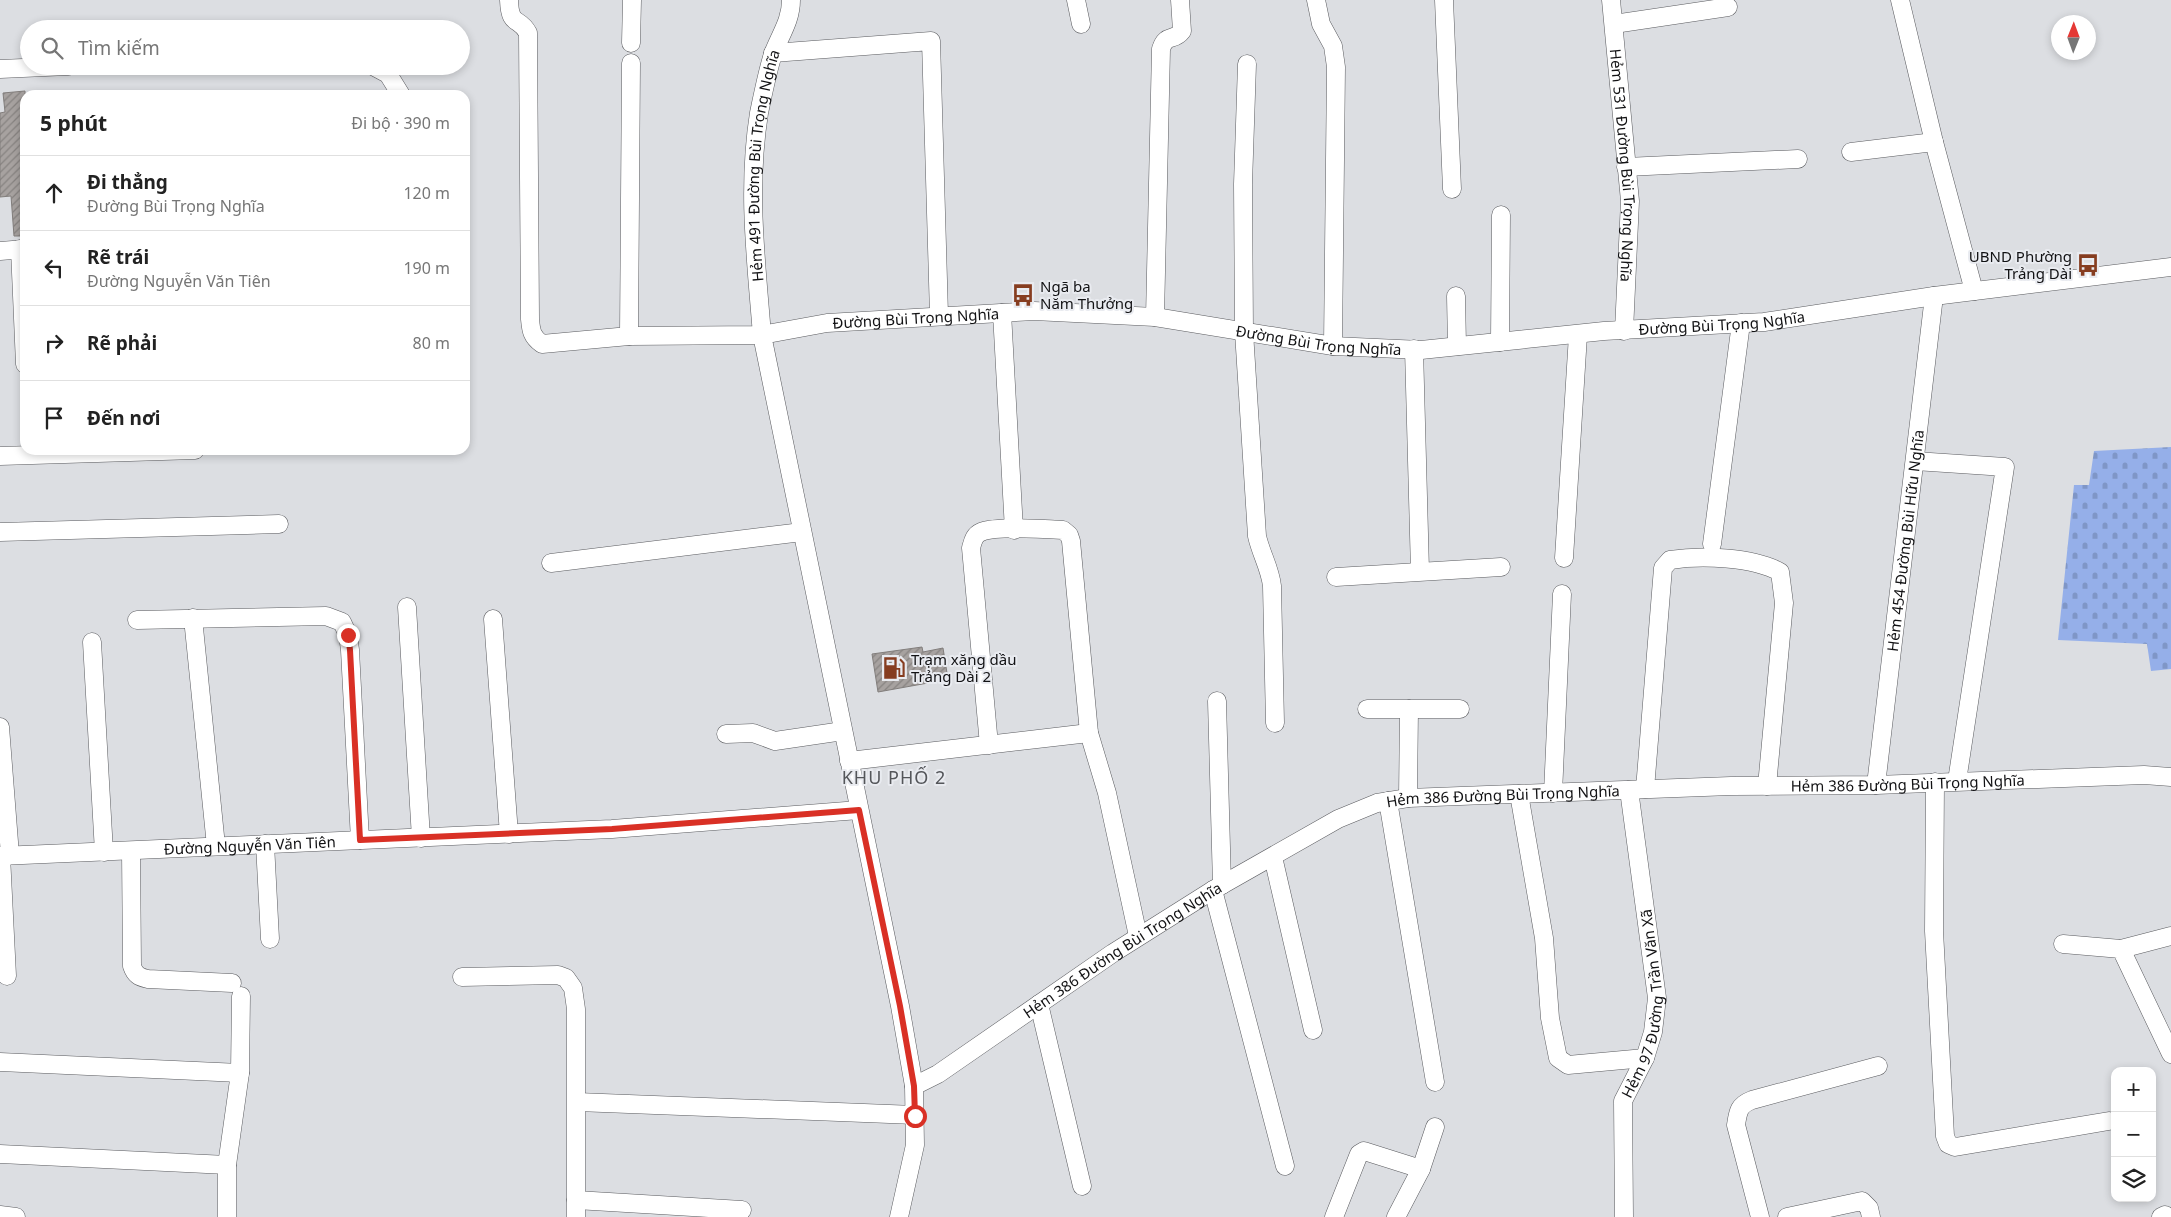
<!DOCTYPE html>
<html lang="vi">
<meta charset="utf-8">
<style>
:root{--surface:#fff;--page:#f6f6f6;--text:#222;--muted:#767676;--line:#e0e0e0}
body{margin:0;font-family:"Noto Sans",sans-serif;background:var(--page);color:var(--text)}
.controls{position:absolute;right:15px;bottom:15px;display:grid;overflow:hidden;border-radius:10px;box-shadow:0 2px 8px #0003}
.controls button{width:45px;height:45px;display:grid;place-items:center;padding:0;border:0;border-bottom:1px solid var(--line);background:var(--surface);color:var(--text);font:25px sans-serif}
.compass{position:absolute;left:2051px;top:15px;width:45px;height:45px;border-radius:50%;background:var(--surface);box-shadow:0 2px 8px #0003;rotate:1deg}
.stop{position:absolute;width:15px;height:15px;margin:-11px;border:4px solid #d93025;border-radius:50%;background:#fff}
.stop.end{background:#d93025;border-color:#fff;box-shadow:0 1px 5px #0008}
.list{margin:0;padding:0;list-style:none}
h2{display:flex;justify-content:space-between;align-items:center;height:65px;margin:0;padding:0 20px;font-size:21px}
h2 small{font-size:16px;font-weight:400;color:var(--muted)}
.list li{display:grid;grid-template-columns:32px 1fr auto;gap:15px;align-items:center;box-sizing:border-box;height:75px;padding:0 20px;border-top:1px solid var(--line)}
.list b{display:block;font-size:19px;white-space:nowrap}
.list p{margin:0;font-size:16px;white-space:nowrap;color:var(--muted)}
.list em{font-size:16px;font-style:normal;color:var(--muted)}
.icon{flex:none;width:28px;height:28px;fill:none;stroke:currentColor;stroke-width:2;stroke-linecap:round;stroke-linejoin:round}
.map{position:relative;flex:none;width:2171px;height:1217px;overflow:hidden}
.search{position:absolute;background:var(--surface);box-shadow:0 2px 8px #0003;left:20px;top:20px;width:450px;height:55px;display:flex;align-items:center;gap:12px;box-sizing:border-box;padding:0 18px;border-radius:28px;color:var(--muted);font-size:19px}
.panel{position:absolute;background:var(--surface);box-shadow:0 2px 8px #0003;left:20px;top:90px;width:450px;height:365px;border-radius:15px}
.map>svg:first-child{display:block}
.cemetery{fill:url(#cemetery-stones)}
.building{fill:url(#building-hatch);stroke:#827e7c}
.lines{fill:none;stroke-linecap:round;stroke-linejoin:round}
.minor-casing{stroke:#5a5b5f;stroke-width:19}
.minor{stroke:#fff;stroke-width:18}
.route{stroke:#d93025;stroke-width:6}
.labels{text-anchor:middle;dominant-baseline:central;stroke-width:4;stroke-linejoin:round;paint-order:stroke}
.street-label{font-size:15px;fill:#121214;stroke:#e9ebf0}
.poi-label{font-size:15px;fill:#121214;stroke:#e9ebf0;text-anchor:start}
.quarter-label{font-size:18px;letter-spacing:1px;fill:#54565a;stroke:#e9ebf0}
</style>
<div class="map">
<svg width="2171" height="1217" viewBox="0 0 2171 1217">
<defs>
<pattern id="cemetery-stones" width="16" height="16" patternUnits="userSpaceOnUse" patternTransform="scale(1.25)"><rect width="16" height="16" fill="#95afe9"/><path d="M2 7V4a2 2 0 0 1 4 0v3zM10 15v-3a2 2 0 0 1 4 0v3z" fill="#7f96c7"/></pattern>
<pattern id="building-hatch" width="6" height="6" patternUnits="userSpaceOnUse" patternTransform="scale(1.25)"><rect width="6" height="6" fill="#a7a2a0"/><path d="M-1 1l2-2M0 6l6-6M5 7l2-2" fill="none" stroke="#878381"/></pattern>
</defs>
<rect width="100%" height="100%" fill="#dcdee2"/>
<!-- cemetery -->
<path class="cemetery" d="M2171 447V669L2151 671 2147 644 2058 640 2074 485H2089L2094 451Z"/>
<!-- building -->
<g class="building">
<path d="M25 91V236H14L11 196 0 197V113L5 112 3 93Z"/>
<path d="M922 647 923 652 943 648 947 673 927 676 928 683 878 692 872 654Z"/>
</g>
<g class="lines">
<defs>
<g id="minor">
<path id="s1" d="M509 0C510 28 519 16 528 33L530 319C531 331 532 337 542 344L629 336 762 335C756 259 747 189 759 113 763 94 767 73 773 54 780 35 791 21 791 0"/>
<path d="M1076 0 1081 24"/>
<path d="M1316 0 1321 24 1333 46 1336 67 1333 346"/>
<path d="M1444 0 1452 189"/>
<path id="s2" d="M1611 0 1630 201 1624 331"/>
<path d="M1900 0 1934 142 1974 291"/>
<path d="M1614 24 1728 7"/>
<path d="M631 43 632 0"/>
<path d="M773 53 931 41 939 315"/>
<path d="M1247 64 1243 184 1244 332 1257 536C1261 554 1270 568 1272 586L1275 723"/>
<path d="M373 66 388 74 401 95"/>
<path d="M0 69 68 66"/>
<path d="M1851 152 1934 142"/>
<path d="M1626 167 1798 159"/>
<path d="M20 249 25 364"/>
<path d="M0 251 25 249"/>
<path d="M1456 296 1457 346"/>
<path d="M1002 313 1014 530"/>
<path d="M1155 317 1161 49C1166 33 1174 42 1182 31L1180 0"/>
<path d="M629 336 631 63"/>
<path d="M1500 342 1501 215"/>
<path d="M1414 349 1420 571"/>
<path d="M0 456 195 450"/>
<path d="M1915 461 2005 467 1957 781"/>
<path d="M0 532 279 524"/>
<path d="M1712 544 1741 323"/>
<path d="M1564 558 1578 335"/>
<path d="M551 563 802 532"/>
<path d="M1336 577 1501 567"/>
<path d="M407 607 421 838"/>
<path d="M193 618 216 846"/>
<path d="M493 619 509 834"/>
<path d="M137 620 326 616 342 622 348 635 350 650 360 840"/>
<path d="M92 642 104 852"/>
<path d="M1217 701 1222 885"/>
<path d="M1367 709H1460"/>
<path d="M0 727 10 855"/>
<path d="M726 734 753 733 775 741 843 731"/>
<path d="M989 745 971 548C973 541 974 535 981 532 994 526 1047 529 1063 530L1069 535 1071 541 1089 733 1107 793 1138 936"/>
<path d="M849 761 1089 733"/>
<path d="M1935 782 1934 931 1945 1136 1948 1144 1955 1147 2109 1121"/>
<path id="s3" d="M1876 785 1934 296"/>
<path d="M1645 789 1663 568 1670 560C1701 555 1753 557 1780 572L1784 603 1767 786"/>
<path d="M1553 793 1562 594"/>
<path d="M1519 794 1544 938 1550 1018 1558 1058 1568 1065 1645 1058"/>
<path d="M1408 798 1409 709"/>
<path d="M1388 801 1435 1082"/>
<path d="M265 844 270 939"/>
<path d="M131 851 132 966C135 975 139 977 148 979L232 983"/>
<path id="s4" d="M0 856 612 829 859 810"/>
<path d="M1 856 7 976"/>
<path d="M1273 857 1313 1030"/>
<path d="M1213 890 1285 1166"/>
<path d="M2063 944 2121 949 2171 1054"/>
<path d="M2121 949 2171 936"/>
<path d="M462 977 558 975 566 978 573 988 576 1009V1217"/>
<path d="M1039 1004 1082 1186"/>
<path d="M0 1062 240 1073"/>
<path id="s5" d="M914 1086 938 1074 1113 953 1213 890 1338 819 1377 803 1408 798 1731 786 1876 785 2144 775 2171 777"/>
<path d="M577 1102 915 1115"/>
<path d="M0 1154 227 1165"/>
<path d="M576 1200 742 1210"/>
<path d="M0 1215 16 1217"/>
<path d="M227 1217V1165L240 1073 241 996"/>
<path id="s6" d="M899 1217 915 1145 914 1086 900 1006 762 335 827 323 1034 311 1155 317 1333 346 1421 350 1604 331 1764 322 1934 296 2171 267"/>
<path d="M1334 1217 1359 1154 1364 1151 1421 1169"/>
<path d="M1396 1217 1421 1169 1435 1127"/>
<path id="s7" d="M1624 1217 1623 1101 1645 1058 1653 1032 1657 998 1629 790"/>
<path d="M1760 1217 1736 1125C1738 1111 1739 1105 1752 1100L1878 1066"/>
<path d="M1787 1217 1862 1201 1869 1208 1871 1217"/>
<path d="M2161 1217 2165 1215"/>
</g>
</defs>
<!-- minor casing -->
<use href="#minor" class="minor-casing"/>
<!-- minor -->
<use href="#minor" class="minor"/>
</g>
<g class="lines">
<!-- route -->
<path class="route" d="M348 635 350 650 360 840 612 829 859 810 900 1006 914 1086 915 1116"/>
</g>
<!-- icons -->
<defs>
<symbol id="bus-bare" viewBox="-9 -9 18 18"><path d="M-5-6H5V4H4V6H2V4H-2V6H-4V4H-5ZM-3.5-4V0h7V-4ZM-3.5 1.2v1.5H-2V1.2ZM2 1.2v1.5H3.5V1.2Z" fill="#863d20" stroke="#e9ebf0" stroke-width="2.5" paint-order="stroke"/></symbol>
<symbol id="fuel-bare" viewBox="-9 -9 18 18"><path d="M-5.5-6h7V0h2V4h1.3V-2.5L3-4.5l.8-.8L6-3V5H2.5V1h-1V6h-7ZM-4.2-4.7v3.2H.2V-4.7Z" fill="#863d20" stroke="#e9ebf0" stroke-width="2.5" paint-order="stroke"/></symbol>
</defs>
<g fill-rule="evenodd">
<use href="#bus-bare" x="2072" y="249" width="32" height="32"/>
<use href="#bus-bare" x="1007" y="279" width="32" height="32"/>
<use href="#fuel-bare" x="878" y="652" width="32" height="32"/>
</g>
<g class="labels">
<!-- street labels -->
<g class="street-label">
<text stroke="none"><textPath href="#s1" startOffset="746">Hẻm 491 Đường Bùi Trọng Nghĩa</textPath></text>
<text stroke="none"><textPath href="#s2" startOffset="166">Hẻm 531 Đường Bùi Trọng Nghĩa</textPath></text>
<text stroke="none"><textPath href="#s6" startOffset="1054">Đường Bùi Trọng Nghĩa</textPath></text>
<text stroke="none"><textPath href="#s6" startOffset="1864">Đường Bùi Trọng Nghĩa</textPath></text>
<text stroke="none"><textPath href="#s6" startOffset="1459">Đường Bùi Trọng Nghĩa</textPath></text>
<text stroke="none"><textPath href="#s3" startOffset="246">Hẻm 454 Đường Bùi Hữu Nghĩa</textPath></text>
<text stroke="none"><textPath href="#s5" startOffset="1075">Hẻm 386 Đường Bùi Trọng Nghĩa</textPath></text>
<text stroke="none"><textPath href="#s5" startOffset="670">Hẻm 386 Đường Bùi Trọng Nghĩa</textPath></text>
<text stroke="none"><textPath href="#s4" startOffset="250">Đường Nguyễn Văn Tiên</textPath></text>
<text stroke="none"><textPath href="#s5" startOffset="249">Hẻm 386 Đường Bùi Trọng Nghĩa</textPath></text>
<text stroke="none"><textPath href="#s7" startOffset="218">Hẻm 97 Đường Trần Văn Xã</textPath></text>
</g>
<!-- poi labels -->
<g class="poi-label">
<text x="2072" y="256" text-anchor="end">UBND Phường<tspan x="2072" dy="17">Trảng Dài</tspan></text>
<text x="1040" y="286">Ngã ba<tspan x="1040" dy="17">Năm Thưởng</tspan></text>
<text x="911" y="659">Trạm xăng dầu<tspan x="911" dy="17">Trảng Dài 2</tspan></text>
</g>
<!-- quarter labels -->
<g class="quarter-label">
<text x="894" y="777">KHU PHỐ 2</text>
</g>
</g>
</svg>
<div class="controls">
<button>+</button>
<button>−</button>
<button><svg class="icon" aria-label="layers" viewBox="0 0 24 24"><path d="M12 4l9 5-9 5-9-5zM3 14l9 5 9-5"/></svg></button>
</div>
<svg class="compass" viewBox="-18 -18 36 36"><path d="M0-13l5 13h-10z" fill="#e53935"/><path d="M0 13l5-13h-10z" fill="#767676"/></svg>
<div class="stop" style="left:915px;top:1116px"></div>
<div class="stop end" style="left:348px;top:635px"></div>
<div class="search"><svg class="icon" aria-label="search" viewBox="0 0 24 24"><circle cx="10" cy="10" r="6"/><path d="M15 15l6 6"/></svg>Tìm kiếm</div>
<section class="panel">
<h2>5 phút<small>Đi bộ · 390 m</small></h2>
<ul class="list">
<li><svg class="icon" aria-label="ahead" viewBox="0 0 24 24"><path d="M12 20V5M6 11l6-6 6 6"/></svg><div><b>Đi thẳng</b><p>Đường Bùi Trọng Nghĩa</p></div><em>120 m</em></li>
<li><svg class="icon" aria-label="left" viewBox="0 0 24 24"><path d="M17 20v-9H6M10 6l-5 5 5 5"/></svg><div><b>Rẽ trái</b><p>Đường Nguyễn Văn Tiên</p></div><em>190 m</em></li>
<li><svg class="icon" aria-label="right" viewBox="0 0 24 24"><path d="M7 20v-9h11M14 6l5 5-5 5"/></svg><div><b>Rẽ phải</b></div><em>80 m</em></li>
<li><svg class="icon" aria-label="arrive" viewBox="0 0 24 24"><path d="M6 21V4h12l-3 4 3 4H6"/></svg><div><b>Đến nơi</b></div></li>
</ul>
</section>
</div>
